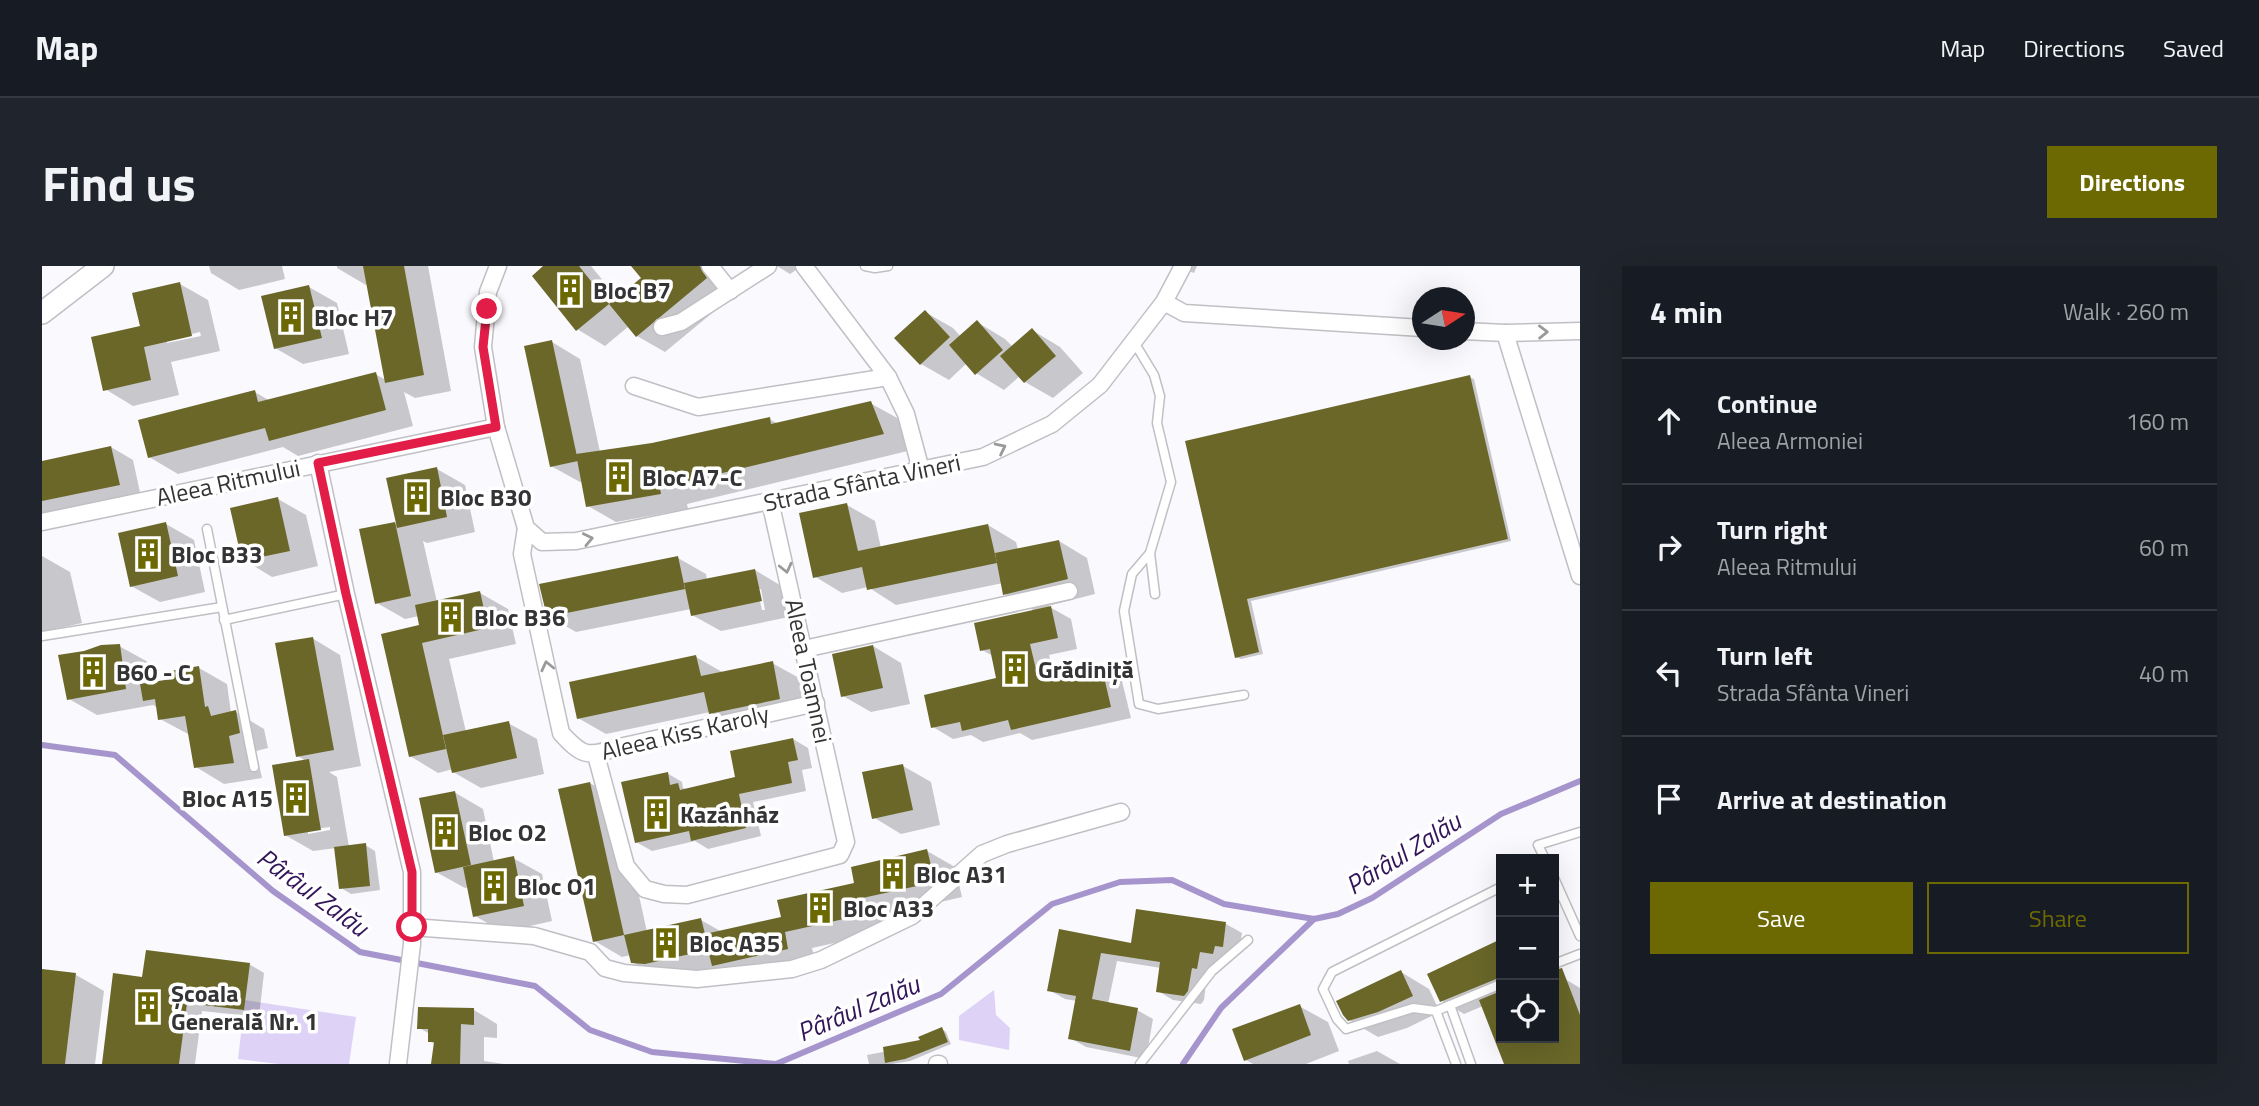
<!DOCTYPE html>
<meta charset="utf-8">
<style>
:root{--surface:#171b24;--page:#20242c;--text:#f1f3f6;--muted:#9ea1a6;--line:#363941;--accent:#6d6902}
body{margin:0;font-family:"Titillium Web",sans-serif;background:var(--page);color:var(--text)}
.controls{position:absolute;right:21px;bottom:21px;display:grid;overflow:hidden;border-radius:0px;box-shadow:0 7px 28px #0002}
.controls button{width:63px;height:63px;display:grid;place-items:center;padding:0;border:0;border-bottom:2px solid var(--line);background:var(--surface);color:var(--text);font:35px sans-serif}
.compass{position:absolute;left:1370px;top:21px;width:63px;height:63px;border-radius:50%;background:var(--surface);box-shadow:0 7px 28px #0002;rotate:78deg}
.stop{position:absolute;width:21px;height:21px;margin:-16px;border:5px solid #e11d48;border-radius:50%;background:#fff}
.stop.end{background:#e11d48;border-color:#fff;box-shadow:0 2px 7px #0008}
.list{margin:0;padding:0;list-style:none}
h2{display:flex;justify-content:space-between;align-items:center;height:91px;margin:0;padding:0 28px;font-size:30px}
h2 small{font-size:23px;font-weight:400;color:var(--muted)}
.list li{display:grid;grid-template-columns:46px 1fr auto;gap:21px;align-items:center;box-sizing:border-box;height:126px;padding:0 28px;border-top:2px solid var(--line)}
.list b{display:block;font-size:26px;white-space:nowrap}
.list p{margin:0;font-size:23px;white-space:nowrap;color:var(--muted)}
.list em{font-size:23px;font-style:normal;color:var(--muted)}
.actions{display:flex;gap:14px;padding:21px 28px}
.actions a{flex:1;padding:16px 0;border:2px solid var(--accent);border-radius:0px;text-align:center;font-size:24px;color:var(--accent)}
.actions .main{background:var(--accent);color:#fff}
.icon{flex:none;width:38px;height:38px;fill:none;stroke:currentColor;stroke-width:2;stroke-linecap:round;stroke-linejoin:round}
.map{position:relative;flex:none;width:1538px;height:798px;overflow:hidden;border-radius:0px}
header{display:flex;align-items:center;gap:42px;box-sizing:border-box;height:98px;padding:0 35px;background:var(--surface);border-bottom:2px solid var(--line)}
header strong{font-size:33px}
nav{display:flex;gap:38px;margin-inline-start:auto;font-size:24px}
.intro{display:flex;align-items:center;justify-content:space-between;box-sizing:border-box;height:168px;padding:0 42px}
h1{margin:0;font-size:49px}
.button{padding:18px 32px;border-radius:0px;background:var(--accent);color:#fff;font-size:24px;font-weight:700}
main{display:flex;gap:42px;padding:0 42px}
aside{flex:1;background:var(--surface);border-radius:0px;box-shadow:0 7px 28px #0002}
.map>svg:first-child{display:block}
.green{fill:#ded3f6}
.shadow{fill:#0003;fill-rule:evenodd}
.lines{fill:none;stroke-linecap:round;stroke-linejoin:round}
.stream{stroke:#a694cd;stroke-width:6}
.building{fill:#6a6729}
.service-casing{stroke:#c0bfc4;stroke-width:11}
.minor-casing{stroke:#c0bfc4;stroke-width:19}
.tertiary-casing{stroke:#c0bfc4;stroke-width:24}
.service{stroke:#fff;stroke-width:8}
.minor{stroke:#fff;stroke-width:16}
.tertiary{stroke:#fff;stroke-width:21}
.oneway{stroke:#9a9a9a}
.route{stroke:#e11d48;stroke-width:9}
.labels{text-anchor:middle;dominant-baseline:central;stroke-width:7;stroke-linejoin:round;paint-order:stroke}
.poi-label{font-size:24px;font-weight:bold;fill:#343436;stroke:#fff;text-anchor:start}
.street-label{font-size:24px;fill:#343436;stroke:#fff}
.water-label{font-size:26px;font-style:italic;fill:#321558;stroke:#fff}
</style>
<header>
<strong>Map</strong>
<nav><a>Map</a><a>Directions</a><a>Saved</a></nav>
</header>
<div class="intro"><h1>Find us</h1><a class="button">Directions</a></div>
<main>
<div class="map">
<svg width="1538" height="798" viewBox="0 0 1538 798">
<rect width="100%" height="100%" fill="#faf9fe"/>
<!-- green -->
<g class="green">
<path d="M952 724 954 749 968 762 967 784 917 774V750Z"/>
<path d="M203 734 314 751 307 798H237L196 793Z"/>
</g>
<!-- shadow -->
<g class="shadow">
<path d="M167 0H240L243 13 197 24 169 7Z"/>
<path d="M295 0H386L409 125 373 132 362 126 371 160 256 190 241 181 136 208 107 191 213 126 228 135 333 108 344 114 326 18 324 19 295 2Z"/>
<path d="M504 0H549L576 33 601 12 591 0H677L692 29 623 86 595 70 587 60 563 80 535 63Z"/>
<path d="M735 0H760L748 8Z"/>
<path d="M1135 0H1155L1152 7Z"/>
<path d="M138 18 166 34 178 85 129 96 137 129 91 140 63 123 100 61ZM158 66 159 70 125 77V74Z"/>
<path d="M267 21 295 37 307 88 261 98 233 82Z"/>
<path d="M883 46 911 62 919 71 935 56 963 73 971 81 990 64 1018 81 1041 107 1011 132 983 116 978 110 962 124 934 107 925 97 907 114 879 98Z"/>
<path d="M510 76 538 93 558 186 611 178 727 153 737 158 828 137 857 153 870 184 645 238 646 243 574 256 546 240 541 215 538 216 509 200Z"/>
<path d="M1427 111 1432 113 1469 275 1209 335 1221 388 1199 393 1194 391 1145 176Z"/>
<path d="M69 181 91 194 99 231 0 252V196Z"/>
<path d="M395 203 423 219 433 266 385 277 381 275 395 336 438 327 466 343 474 378 407 393 424 466 466 457 495 473 502 508 439 522 411 506V503L396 507 368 490 379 360 377 350 363 353 335 337 353 257 356 259Z"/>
<path d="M236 233 264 249 276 300 230 311 202 294Z"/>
<path d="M805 239 833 255 839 282 946 259 974 276 976 284 1017 275 1045 292 1053 328 1006 340 1029 353 1035 383 1007 389 1012 410 1059 399 1079 411 1089 452 990 474 978 467 941 476 929 469 911 473 891 461 956 414 951 390 940 384 993 345 963 328 961 317 854 339 826 321 800 327 772 310Z"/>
<path d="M124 258 152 274 163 326 118 336 89 320Z"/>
<path d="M0 290 28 306 40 357 0 366Z"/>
<path d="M636 292 664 308 665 314 713 304 741 321 747 351 679 365 650 349 649 343 534 366 506 350ZM715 323H719L723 344H720Z"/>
<path d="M270 372 298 389 319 500 287 506 295 511 307 581 323 579 333 585 338 624 309 628 299 622 294 582 271 585 243 569 264 495 256 490ZM288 561V564L266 568V564Z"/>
<path d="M77 380 106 396 109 418 131 415 157 402 185 418 189 447 194 446 222 463 226 482 214 485 220 512 182 518 154 501 148 469 118 453 116 442 111 439 55 449 27 433Z"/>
<path d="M831 380 859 397 868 438 829 446 801 430Z"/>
<path d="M654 391 682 407 730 397 759 413 766 448 697 463 668 446 564 468 536 452Z"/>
<path d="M751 473 766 482 770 502 760 504 764 525 711 536 719 570 666 583 653 575 610 585 594 576 625 507 640 516 641 522 646 524 695 513Z"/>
<path d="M861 500 889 516 898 559 859 568 831 551Z"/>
<path d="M548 517 576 534 605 666 659 654 680 666 741 652 885 585 913 601 920 631 843 649 847 665 770 682 774 699 619 712 590 696 589 689 580 691 551 674Z"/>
<path d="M412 526 441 543 452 596 471 592 500 608 510 655 461 666 433 650 427 621 423 622 394 606Z"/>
<path d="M1184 658 1200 667 1196 689 1189 688 1187 696 1174 694 1171 711 1165 710 1162 734 1159 738 1131 734 1116 725 1119 702 1075 695 1066 738 1095 744 1111 753 1104 793 1044 781 1028 772 1035 735 1023 733 1007 724 1019 665 1090 679Z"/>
<path d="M1459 675V772H1512V704L1517 716 1523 713 1538 722V798H1464L1441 740 1422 748 1400 735 1387 709Z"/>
<path d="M207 698 222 707 217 751 160 745 153 798H62L102 713Z"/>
<path d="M0 705 34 709 62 725 53 798H0Z"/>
<path d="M1359 706 1387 723 1398 746 1365 762 1336 771 1307 754Z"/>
<path d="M1257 740 1286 756 1297 785 1264 798H1211L1204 794Z"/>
<path d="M432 744 455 758V772L442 771V795L462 798H391L394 779 387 775 388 768 377 762Z"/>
<path d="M900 763 904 766 909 778 868 795 850 798H827L825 789 841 786 844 788 880 775Z"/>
<path d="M1335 785 1358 798H1307L1306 795Z"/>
</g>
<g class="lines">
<!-- stream -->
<g class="stream">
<path d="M0 479 73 489 231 625 318 686 493 720 548 764 610 786 734 798 899 728 1010 638 1078 616 1130 614 1182 638 1272 653 1296 648 1330 632 1459 548 1538 515"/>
<path d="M1141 798 1179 742 1272 653"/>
</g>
</g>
<!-- building -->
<g class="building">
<path d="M321 0H362L382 109 343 117Z"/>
<path d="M501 0H537L567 38 534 65 490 10Z"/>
<path d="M589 0H658L665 12 594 71 567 38 599 12Z"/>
<path d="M138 16 150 70 102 81 109 114 61 125 49 71 98 60 90 27Z"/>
<path d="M267 19 280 72 232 83 219 30Z"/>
<path d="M883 44 908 71 878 99 852 72Z"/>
<path d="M935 54 961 84 933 109 907 79Z"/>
<path d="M990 62 1014 90 982 117 958 90Z"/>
<path d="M510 74 536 195 508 201 482 80Z"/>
<path d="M334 106 344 144 227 175 223 162 106 192 96 154 213 124 216 136Z"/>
<path d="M1428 109 1466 273 1205 333 1217 386 1193 392 1143 175Z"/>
<path d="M829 135 842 168 618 222 619 228 544 241 534 188 610 177 728 151 729 158Z"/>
<path d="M69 180 78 219 0 235V195Z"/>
<path d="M395 201 405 251 355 262 344 212Z"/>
<path d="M236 231 248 285 200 295 188 242Z"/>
<path d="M805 237 816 285 946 258 955 297 825 324 820 301 771 312 757 247Z"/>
<path d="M124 256 136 310 88 321 76 267Z"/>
<path d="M353 256 369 330 333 338 317 263Z"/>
<path d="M1017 274 1026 313 961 329 953 287Z"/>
<path d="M636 290 643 323 505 351 497 318Z"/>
<path d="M713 303 720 335 649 350 642 317Z"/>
<path d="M438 325 446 362 380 377 404 483 367 491 339 368 377 359 373 339Z"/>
<path d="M1009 340 1016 372 988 378 996 412 1059 398 1069 441 969 464 966 454 920 465 918 456 889 462 882 429 954 412 948 383 938 385 932 357Z"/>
<path d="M271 371 292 484 254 491 233 377Z"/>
<path d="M78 378 84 423 25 434 16 389 42 385 59 379Z"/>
<path d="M831 379 841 422 799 431 790 388Z"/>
<path d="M654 389 659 410 731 395 738 433 667 448 662 426 535 453 527 416Z"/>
<path d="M157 400 163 441 166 440 169 450 194 444 198 467 187 470 192 497 152 502 143 450 116 454 113 433 101 435 98 418 129 413 128 405Z"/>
<path d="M467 455 475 492 410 507 401 469Z"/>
<path d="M751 472 756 494 746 496 750 517 697 528 704 562 649 575 647 565 593 577 579 516 626 506 628 519 636 517 638 524 693 511 688 485Z"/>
<path d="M267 493 279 564 242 570 230 499Z"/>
<path d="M861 498 871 544 830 553 820 506Z"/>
<path d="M548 516 582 669 551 676 516 523Z"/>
<path d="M413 525 429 599 393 607 377 532Z"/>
<path d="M324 577 328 620 297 623 292 581Z"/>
<path d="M885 583 893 616 816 633 820 649 743 666 746 683 670 700 666 684 603 698 589 697 582 669 659 652 663 668 739 651 735 634 812 617 809 601Z"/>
<path d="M472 590 482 640 431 651 421 601Z"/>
<path d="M1094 643 1184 656 1181 681 1173 680 1171 688 1158 686 1155 703 1150 702 1146 725 1142 730 1114 726 1118 696 1059 687 1050 733 1096 742 1088 785 1026 773 1034 730 1005 725 1017 663 1089 677Z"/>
<path d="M1459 673V711L1398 736 1385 708Z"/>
<path d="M104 684 208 697 202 744 145 737 137 798H60L71 707 100 711Z"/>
<path d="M1520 702 1538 749V798H1462L1437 734 1459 725V772H1512V704Z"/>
<path d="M0 703 34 707 23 798H0Z"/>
<path d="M1359 704 1371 730 1336 746 1306 755 1301 749 1294 735Z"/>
<path d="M1258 738 1269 769 1202 795 1190 763Z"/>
<path d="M376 741 432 742V759L419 758 418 798H389L392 776H386V763H375Z"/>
<path d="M900 761 906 776 863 793 843 797 841 781 878 774 876 771Z"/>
</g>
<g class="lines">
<defs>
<g id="service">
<path d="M823 0 833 2 846 0"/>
<path d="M1092 76 1112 109 1118 130 1115 157 1129 216 1108 287 1113 328"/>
<path d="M165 263 212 501"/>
<path d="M1108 287 1090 308 1082 345 1097 438 1116 443 1202 429"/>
<path d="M182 354 304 328"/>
<path d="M0 370 180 341"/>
<path d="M1503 593 1496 579 1538 566"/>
<path d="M1512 612 1538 670"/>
<path d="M1512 698 1538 688"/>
<path d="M1408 739 1429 798"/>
<path d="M1394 745 1459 718"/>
<path d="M1098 798 1170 705 1206 674"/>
<path d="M1414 798 1394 745 1371 742 1304 763 1295 753 1281 723 1290 706 1459 621"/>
</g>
<g id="minor">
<path d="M456 0 446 26 441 81 454 161 484 262 500 276 534 275 941 191 1010 158 1058 119 1122 36 1141 0"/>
<path d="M668 0 688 25"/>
<path d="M762 0 846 111 864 148 879 204"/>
<path d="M1122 36 1142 47 1380 62"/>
<path d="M620 61 639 56 726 0"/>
<path d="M1422 65 1463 67 1538 65"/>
<path d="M1463 67 1538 310"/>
<path d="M592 120 656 141 846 111"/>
<path d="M276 197 304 328 370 606V678L356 798"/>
<path d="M0 256 454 161"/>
<path d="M484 262 480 288 519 467C539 489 545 492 573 482L774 437"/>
<path d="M762 383 1027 325"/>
<path d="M554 489 584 600 603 623 622 628 645 629 798 589 804 576 728 235"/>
<path d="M370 661 492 670 548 686 563 702 582 707 655 713 750 703 779 694 870 650 940 588 965 578 1079 546"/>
<path d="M895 798H897"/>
</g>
<path id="tertiary" d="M0 47 61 0"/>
</defs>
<!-- service casing -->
<use href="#service" class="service-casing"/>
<!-- minor casing -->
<use href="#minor" class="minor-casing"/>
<!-- tertiary casing -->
<use href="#tertiary" class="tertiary-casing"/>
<!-- service -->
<use href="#service" class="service"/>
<!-- minor -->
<use href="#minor" class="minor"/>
<!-- tertiary -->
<use href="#tertiary" class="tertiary"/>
</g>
<!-- one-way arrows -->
<defs><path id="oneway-chevron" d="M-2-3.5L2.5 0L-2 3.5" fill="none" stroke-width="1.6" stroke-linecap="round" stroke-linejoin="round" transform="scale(1.75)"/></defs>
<g class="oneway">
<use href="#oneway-chevron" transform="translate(1501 66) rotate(-1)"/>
<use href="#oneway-chevron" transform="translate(959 182) rotate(-26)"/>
<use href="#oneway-chevron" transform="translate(546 273) rotate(-12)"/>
<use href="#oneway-chevron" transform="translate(744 302) rotate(77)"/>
<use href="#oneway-chevron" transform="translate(505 400) rotate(-103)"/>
</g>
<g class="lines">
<!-- route -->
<path class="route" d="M370 661V606L304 328 276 197 454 161 441 81 445 43"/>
</g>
<!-- icons -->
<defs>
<symbol id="building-bare" viewBox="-9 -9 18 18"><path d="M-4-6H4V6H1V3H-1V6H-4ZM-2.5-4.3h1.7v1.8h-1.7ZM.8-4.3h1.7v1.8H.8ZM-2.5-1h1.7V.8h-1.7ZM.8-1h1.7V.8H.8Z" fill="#6d6902" stroke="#fff" stroke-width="2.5" paint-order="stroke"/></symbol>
</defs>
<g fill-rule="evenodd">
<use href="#building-bare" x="506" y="2" width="44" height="44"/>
<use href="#building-bare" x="227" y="29" width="44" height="44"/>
<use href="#building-bare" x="555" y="189" width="44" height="44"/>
<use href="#building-bare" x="353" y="209" width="44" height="44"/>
<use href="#building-bare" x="84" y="266" width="44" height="44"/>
<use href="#building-bare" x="387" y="329" width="44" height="44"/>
<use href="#building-bare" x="951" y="381" width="44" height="44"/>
<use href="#building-bare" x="29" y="384" width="44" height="44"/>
<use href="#building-bare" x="232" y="510" width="44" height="44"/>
<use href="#building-bare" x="593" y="526" width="44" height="44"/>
<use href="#building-bare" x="381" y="544" width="44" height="44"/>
<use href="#building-bare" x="829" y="586" width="44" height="44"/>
<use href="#building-bare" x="430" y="598" width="44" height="44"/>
<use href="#building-bare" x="756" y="620" width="44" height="44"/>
<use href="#building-bare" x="602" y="655" width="44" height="44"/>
<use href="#building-bare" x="84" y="719" width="44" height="44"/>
</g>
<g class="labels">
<!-- poi labels -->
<g class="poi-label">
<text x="551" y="24">Bloc B7</text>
<text x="272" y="51">Bloc H7</text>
<text x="600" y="211">Bloc A7-C</text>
<text x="398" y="231">Bloc B30</text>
<text x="129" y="288">Bloc B33</text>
<text x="432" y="351">Bloc B36</text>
<text x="996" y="403">Grădiniță</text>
<text x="74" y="406">B60 - C</text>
<text x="231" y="532" text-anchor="end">Bloc A15</text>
<text x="638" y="548">Kazánház</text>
<text x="426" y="566">Bloc O2</text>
<text x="874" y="608">Bloc A31</text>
<text x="475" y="620">Bloc O1</text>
<text x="801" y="642">Bloc A33</text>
<text x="647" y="677">Bloc A35</text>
<text x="129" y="727">Școala<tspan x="129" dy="28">Generală Nr. 1</tspan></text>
</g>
<!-- street labels -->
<g class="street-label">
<text transform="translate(186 216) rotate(-12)">Aleea Ritmului</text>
<text transform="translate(820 216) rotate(-12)">Strada Sfânta Vineri</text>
<text transform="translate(767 405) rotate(78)">Aleea Toamnei</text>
<text transform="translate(643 466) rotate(-13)">Aleea Kiss Karoly</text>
</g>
<!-- water labels -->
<g class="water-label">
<text transform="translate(1361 587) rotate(-32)">Pârâul Zalău</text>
<text transform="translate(271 626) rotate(36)">Pârâul Zalău</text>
<text transform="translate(816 742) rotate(-23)">Pârâul Zalău</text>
</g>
</g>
</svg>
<div class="controls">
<button>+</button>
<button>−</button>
<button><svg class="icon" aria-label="locate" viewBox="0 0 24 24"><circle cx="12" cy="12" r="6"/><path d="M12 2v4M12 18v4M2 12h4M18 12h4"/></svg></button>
</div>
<svg class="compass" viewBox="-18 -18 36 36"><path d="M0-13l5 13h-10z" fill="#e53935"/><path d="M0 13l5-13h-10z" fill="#9ea1a6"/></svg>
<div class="stop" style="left:370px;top:661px"></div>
<div class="stop end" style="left:445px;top:43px"></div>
</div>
<aside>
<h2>4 min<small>Walk · 260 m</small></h2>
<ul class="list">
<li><svg class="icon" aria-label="ahead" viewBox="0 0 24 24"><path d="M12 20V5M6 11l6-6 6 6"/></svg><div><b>Continue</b><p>Aleea Armoniei</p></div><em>160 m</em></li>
<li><svg class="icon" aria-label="right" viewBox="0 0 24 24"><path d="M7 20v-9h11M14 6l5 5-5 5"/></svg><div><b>Turn right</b><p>Aleea Ritmului</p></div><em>60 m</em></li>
<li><svg class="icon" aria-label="left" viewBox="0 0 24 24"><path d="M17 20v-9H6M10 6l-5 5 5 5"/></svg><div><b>Turn left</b><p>Strada Sfânta Vineri</p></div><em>40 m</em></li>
<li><svg class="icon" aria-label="arrive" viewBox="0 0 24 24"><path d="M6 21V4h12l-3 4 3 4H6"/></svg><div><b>Arrive at destination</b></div></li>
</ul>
<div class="actions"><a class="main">Save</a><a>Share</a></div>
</aside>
</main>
